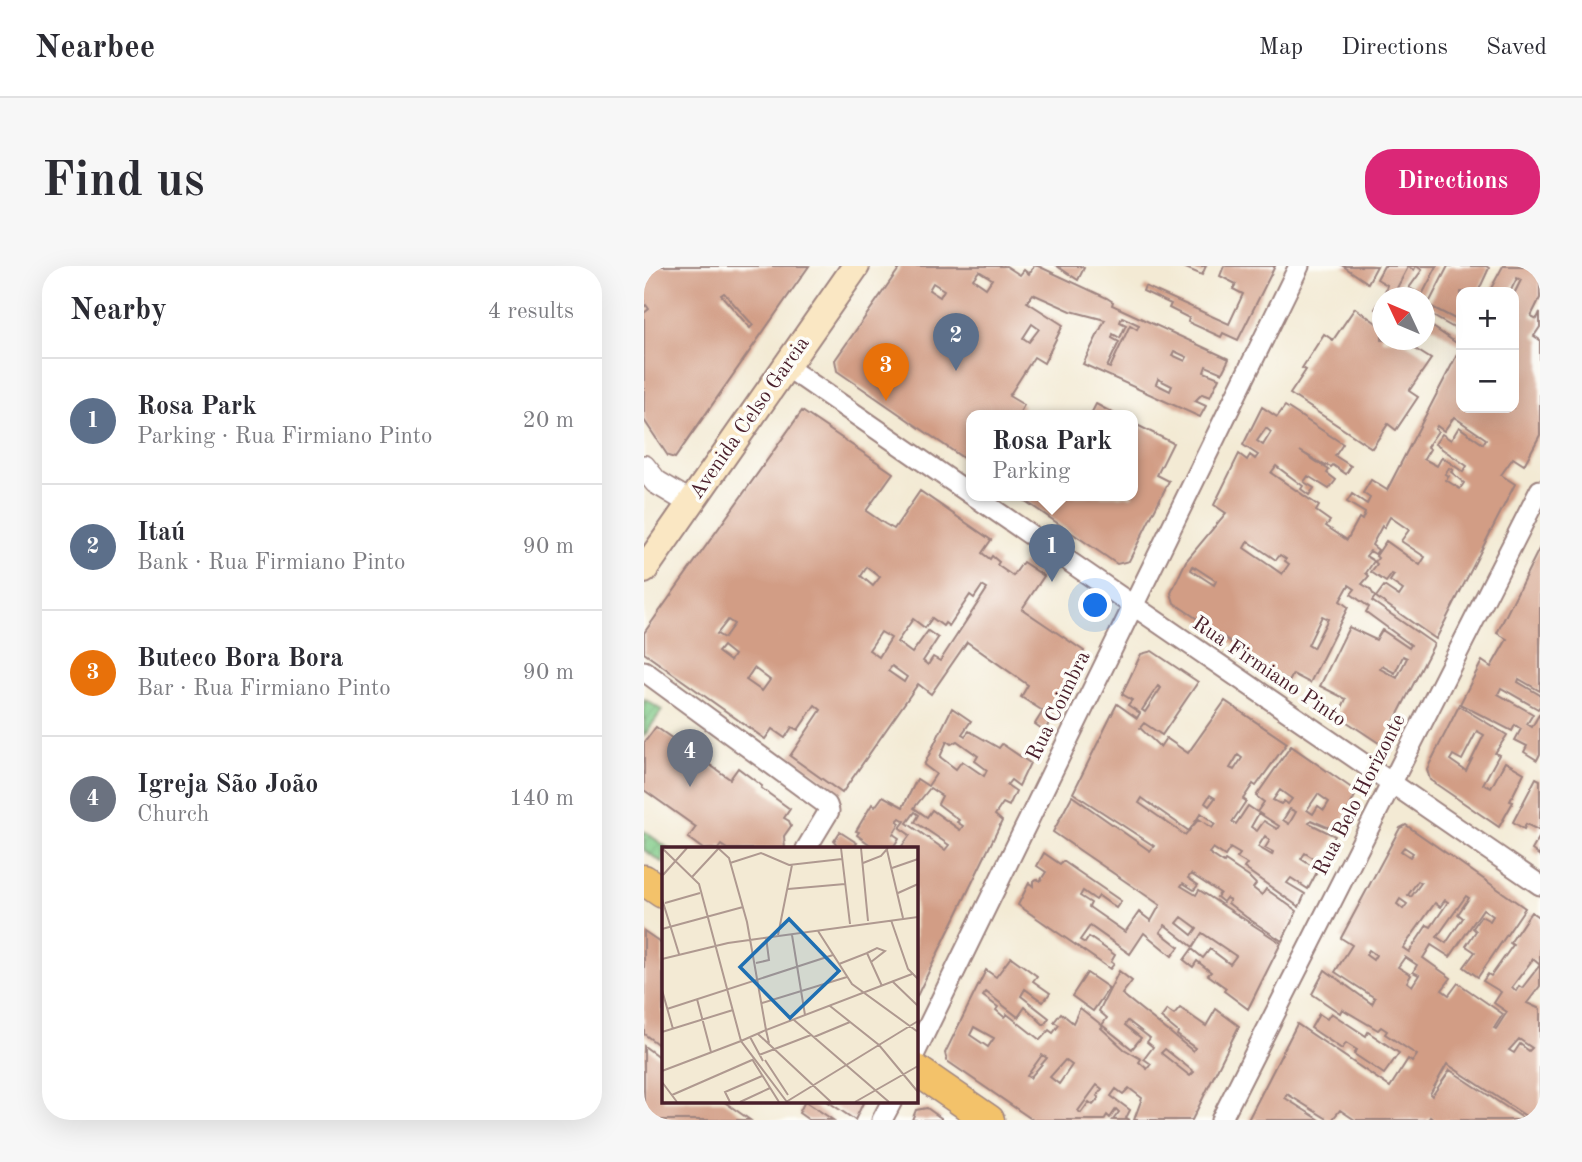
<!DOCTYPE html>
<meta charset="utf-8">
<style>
:root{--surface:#fff;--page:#f7f7f7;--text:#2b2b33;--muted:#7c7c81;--line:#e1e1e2;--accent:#db2777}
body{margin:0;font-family:"Old Standard TT",serif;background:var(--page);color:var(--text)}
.controls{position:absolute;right:21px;top:21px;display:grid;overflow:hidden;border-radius:14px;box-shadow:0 7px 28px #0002}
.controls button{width:63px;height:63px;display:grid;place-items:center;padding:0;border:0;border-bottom:2px solid var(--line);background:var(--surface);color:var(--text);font:35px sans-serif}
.compass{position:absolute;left:728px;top:21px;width:63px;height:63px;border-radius:50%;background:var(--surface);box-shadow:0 7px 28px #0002;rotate:314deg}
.you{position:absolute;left:452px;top:340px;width:24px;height:24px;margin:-18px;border:5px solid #fff;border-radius:50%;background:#1a73e8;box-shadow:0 0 0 10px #1a73e833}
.badge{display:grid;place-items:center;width:46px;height:46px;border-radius:50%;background:var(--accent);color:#fff;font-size:23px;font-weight:700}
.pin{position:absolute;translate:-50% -58px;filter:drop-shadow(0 2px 4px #0008)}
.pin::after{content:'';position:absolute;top:37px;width:24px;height:21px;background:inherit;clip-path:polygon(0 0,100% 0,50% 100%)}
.popup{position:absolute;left:322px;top:144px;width:172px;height:91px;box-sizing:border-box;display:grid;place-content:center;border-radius:14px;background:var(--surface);filter:drop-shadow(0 2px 5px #0005);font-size:23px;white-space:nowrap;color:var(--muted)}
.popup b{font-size:26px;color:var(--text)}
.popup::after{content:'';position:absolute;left:50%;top:100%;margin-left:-14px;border:14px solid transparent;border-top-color:var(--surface)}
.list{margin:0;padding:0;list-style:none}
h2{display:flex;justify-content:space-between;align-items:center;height:91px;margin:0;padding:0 28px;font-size:30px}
h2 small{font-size:23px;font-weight:400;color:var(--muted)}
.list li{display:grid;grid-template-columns:46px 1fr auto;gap:21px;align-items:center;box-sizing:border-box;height:126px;padding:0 28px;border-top:2px solid var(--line)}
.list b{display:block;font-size:26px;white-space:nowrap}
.list p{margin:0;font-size:23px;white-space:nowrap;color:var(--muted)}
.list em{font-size:23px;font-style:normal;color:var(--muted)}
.map{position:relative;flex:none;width:896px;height:854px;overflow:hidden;border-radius:28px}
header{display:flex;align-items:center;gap:42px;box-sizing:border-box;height:98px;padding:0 35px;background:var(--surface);border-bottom:2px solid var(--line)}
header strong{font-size:33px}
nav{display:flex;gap:38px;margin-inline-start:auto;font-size:24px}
.intro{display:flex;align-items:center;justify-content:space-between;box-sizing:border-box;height:168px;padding:0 42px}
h1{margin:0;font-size:49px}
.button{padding:18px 32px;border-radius:28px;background:var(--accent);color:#fff;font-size:24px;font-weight:700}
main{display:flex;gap:42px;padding:0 42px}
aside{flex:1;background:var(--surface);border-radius:28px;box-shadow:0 7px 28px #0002}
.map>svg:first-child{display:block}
.garden{fill:url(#garden-furrows);stroke:#647459;stroke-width:2}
.building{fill:#d29d85;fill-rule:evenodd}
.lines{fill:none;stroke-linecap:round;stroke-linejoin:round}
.minor-casing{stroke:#9e8480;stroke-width:23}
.tertiary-casing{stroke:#9e8480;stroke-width:26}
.secondary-casing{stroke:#9e8480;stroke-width:30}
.primary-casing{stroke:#9e8480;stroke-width:33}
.minor{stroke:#fff;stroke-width:19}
.tertiary{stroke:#fff;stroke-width:23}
.secondary{stroke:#fae7c3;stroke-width:26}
.primary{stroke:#f3c26a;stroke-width:30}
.labels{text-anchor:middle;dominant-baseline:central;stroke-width:7;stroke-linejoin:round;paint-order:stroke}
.street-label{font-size:21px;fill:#4a1f2b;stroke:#fdfcf7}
.inset-road{fill:none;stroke:#af9990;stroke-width:2}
.view{fill:#1f6fb2;fill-opacity:0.15;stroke:#1f6fb2;stroke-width:3.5}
.inset-edge{fill:none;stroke:#4a1f2b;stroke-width:3.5}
</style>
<header>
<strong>Nearbee</strong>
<nav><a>Map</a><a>Directions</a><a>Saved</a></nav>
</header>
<div class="intro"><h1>Find us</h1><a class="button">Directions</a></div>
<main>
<aside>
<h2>Nearby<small>4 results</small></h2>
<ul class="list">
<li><span class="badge" style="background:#5c6f8a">1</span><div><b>Rosa Park</b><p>Parking · Rua Firmiano Pinto</p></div><em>20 m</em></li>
<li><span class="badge" style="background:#5c6f8a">2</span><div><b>Itaú</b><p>Bank · Rua Firmiano Pinto</p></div><em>90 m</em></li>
<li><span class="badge" style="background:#e8710a">3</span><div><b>Buteco Bora Bora</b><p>Bar · Rua Firmiano Pinto</p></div><em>90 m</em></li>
<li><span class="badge" style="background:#6b7280">4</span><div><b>Igreja São João</b><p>Church</p></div><em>140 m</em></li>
</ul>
</aside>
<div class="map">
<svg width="896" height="854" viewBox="0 0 896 854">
<defs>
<pattern id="garden-furrows" width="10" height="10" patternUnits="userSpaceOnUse" patternTransform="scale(1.75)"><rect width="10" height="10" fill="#7fca87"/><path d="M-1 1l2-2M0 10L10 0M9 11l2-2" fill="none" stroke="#6fad75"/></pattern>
</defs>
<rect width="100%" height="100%" fill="#fdfcf7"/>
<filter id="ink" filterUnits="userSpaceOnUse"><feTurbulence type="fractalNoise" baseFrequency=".0143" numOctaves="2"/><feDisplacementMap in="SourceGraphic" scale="14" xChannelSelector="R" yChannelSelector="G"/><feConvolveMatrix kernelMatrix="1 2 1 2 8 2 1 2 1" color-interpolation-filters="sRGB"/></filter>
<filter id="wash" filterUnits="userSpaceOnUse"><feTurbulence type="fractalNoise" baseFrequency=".00686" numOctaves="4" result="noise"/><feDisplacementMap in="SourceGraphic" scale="28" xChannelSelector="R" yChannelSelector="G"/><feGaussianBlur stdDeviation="1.57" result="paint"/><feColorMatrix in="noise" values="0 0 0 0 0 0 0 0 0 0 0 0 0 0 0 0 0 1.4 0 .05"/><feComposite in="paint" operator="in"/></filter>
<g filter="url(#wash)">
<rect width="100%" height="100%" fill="#f3ead4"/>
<!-- garden -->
<g class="garden">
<path d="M0 433 18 444 0 470Z"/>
<path d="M0 565 25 583H19V597L0 584Z"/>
</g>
<g id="blocks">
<!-- building -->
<g class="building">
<path d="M0 0H165L31 192 24 190 0 154V47L5 43 2 39 0 41ZM80 27 109 59 106 62 77 29Z"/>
<path d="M257 0H362L376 9 380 4 385 8 390 0H394L463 32 469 36 468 39 585 93 578 107 562 100 560 106 575 112 566 131 558 128 551 135 562 140 556 151 439 98 461 54 427 45 389 28 383 36 419 59 400 97 390 91 365 130 380 139 374 150H328V198L193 105 191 94ZM335 5 348 13 342 22 329 13ZM289 17 300 24 296 31 285 24ZM478 51 495 59 493 63 486 59 466 102 463 101 475 76 468 72 469 68 476 72 482 59 476 56ZM388 58 395 63 385 76 379 72ZM530 85 543 91 541 95 528 89ZM514 113 528 120 526 125 512 118Z"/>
<path d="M413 0H436L440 2 434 14Z"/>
<path d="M537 0H562L558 9Z"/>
<path d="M580 0H631L594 74 579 67 577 71 544 56 545 52 525 42 527 38 499 25 501 20 585 58 599 28 589 23 592 18 576 10Z"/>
<path d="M699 0H733L724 17Z"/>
<path d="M740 0H793L778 29 765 22 778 4 772 0 770 4 764 1 753 22 773 32H739L743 19 733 13Z"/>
<path d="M804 0H842L845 2 834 26H817V56L784 39Z"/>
<path d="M859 0H896V32L887 50 893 53 896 46V61L890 70 896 74V169L880 199 869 192 857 209 871 218 792 373 732 331 740 320 755 330 759 324 746 315 750 309 748 308 742 316 727 306 733 298 731 296 734 292 732 290 742 275 776 299 781 291 757 275 765 264 746 251 740 262 738 260 728 279 734 284 731 288 726 285 722 290 730 295 722 307 725 310 718 318 726 323 731 331 728 335 790 378 738 479 694 450 702 433 676 420 705 361 732 374 738 364 765 382 767 379 722 346 725 341 707 328 711 323 705 319 696 335 704 341 666 417 649 408 645 416 530 337 527 327 542 295 582 247 570 239 595 188 603 194 606 189 611 193 614 189 599 179 618 141 633 151 641 140 699 178 691 190 707 200 702 208 689 199 687 201 683 199 682 200 656 185 685 204 683 207 692 214 685 223 664 210 660 216 670 222 665 229 657 223 659 220 632 200 627 207 675 240 672 245 686 255 682 260 703 274 715 252 718 254 721 247 703 236 708 228 723 238 726 232 719 227 727 214 743 224 817 81V142H870V28L877 14 873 12 866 26H845ZM810 151 842 173 839 178 815 161 807 174 798 168 791 178 823 200 819 206 798 191 793 200 780 193 786 183 783 181 794 165 791 163 793 160 800 165ZM622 162 627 166 619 179 613 175ZM805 202 809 204 807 206 820 217 816 223 802 214 805 210 801 208ZM604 275 632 294 636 289 642 293 641 295 645 298 638 308 600 282ZM549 300 572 315 570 319 547 304ZM678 350 684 353 669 382 664 379ZM759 390 763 392 753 412 736 403 738 400 751 407Z"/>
<path d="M738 32V48L731 43Z"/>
<path d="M711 42 738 61V74H757L787 93 765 125 774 131 752 164 744 158 728 182 646 128 662 104 658 102 680 68 689 74Z"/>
<path d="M780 45 817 66V80L780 55Z"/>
<path d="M452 138 474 150H446Z"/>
<path d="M158 145 249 207 222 245 241 258 250 263 276 225 347 274 338 287 346 293 348 290 355 296 353 299 369 310 379 296 400 310 378 343 440 385 401 465 391 458 399 445 377 431 384 419 323 376 287 428 274 418 198 527 146 490 177 444 171 439 154 464 148 461 141 472 128 463 121 473 0 387V367ZM223 301 236 311 229 320 217 310ZM338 320 343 323 296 395 289 391 284 399 279 395 294 372 284 365 268 387 253 376 269 353 281 362 288 352 299 360 301 357 305 360 326 329 330 332ZM84 354 90 358 80 372 73 368ZM237 366 247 372 235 391 225 384ZM79 380 90 389 86 395 74 386ZM248 400 263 411 260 416 244 405ZM110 402 126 414 118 425 102 414Z"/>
<path d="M489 157 529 177 513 209 525 215 485 295 473 298 374 230H488Z"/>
<path d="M896 281V425L875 413 874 416 896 429V440L894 443 857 422 854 428 889 448 883 458 888 461 896 447V488L893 494 880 486 883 480 871 474 877 463 871 459 868 465 816 438 838 395 847 401 863 373 853 367Z"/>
<path d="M508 385 554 416 518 469 500 457 496 462 516 481 522 472 544 487 581 435 643 477 612 520 609 518 599 533 602 535 588 556 592 558 604 540 613 546 620 536 612 530 647 480 709 523 711 530 693 565 667 554 665 557 691 570 677 597 661 587 657 593 674 604 664 623 647 612 643 617 661 628 655 641 600 602 603 598 593 592 596 588 586 582 581 590 569 582 565 587 580 597 581 595 605 611 612 618 609 622 618 629 622 623 653 645 638 675 602 651 584 637 586 634 582 632 579 636 573 631 576 627 547 608 544 612 554 619 550 624 539 617 537 620 552 629 555 624 637 677 604 743 580 725 582 722 564 709 567 706 553 695 549 701 540 694 548 683 559 692 566 683 586 698 592 690 558 667 549 681 521 659 516 666 535 681 528 690 500 667 486 688 446 660 436 674 441 677 445 671 471 689 467 696 470 698 466 703 374 639 385 617 389 620V615L393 613 396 615 402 606 393 600 400 587 416 598 419 595 477 635 472 642 455 630 452 634 439 625 436 630 447 637 445 641 481 666 495 646 507 655 516 639 409 566 428 530 506 585 510 580 429 527 473 438 493 452 496 447 484 439 488 434 478 428 497 388ZM514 420 517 422 501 446 498 444ZM594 489 598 492 590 504 586 502ZM636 524 648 533 644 538 640 535 637 538 629 534ZM674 528 685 536 680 544 674 540 669 548 663 544ZM566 529 571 532 565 540 561 537ZM498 532 545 565 557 547 571 558 568 562 555 553 541 569 495 537ZM646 543 652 546 645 558 639 554ZM615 547 635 560 633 563 620 555 613 565 607 561ZM621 570 626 574 621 582 629 586 628 589 614 581ZM538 651 553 662 548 669 533 657Z"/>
<path d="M815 440 863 469 851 487 855 489 839 518 847 522 861 496 880 507 866 535 869 536 855 561 786 514 783 503ZM833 465 840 469 822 505 806 494 809 489 818 494Z"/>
<path d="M308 442 327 455 318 468 321 470 325 465 355 482 358 478 386 497 375 520 367 514 363 519 372 525 365 540 359 537 351 549 358 555 271 734V583H256L266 569 256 562 261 555 256 552 253 555 256 557 249 568 255 572 248 583 236 581 232 583 213 569 215 566 212 565 228 538 231 541 239 530 259 541 273 513 284 520 292 508 280 499ZM303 475 307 478 313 475 334 490 331 495 343 504 340 510 318 495 312 503 296 491ZM286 522 298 530 294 538 315 554 313 556 319 560 316 564 288 544 283 551 270 542ZM271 546 275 549 271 556 305 579 301 584 263 557Z"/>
<path d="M12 461 86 513 94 502 118 520 117 522 146 543 140 552 145 555 147 560 140 570 141 583H83L77 579 74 583H59L44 572 52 561 0 524V477Z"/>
<path d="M892 512 896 514V560L894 564 882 558 880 563 869 556Z"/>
<path d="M762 559 881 642 834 711 820 701 831 686 822 680 832 665 829 662 837 650 846 655 849 650 839 643 806 691 787 679 779 692 807 712 798 724 805 729 814 717 859 748 850 762 852 763 863 746 850 737 857 726 839 715 844 708 847 710 869 679 866 677 887 646 896 652V699L889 693 868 721 872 725 875 720 878 722 896 699V720L883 737 896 743V854H888L803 798 786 828 788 830 806 804 882 854H790L786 851 784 854H711L696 844 688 854H685L643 828 641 832 676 854H604L653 758 746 821 764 793 768 796 773 789 741 768 743 765 737 761 734 764 698 743 696 747 668 728 681 704 728 738 731 732 691 706 708 679 697 672 756 562ZM760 581 769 587 766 591 757 585ZM774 615 777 617 767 631 764 629ZM822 630 825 632 814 648 819 652 802 677 793 671ZM756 633 763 638 759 643 753 638ZM801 634 804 636 787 661 783 659 765 686 759 682 791 637 796 641ZM725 684 732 689 729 694 722 689ZM761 691 773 699 769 706 775 709 768 720 763 716 767 709 754 701ZM875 773 888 782 885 785 876 778 870 787 865 784Z"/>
<path d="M196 566 213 577 210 581 213 583H196L190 575Z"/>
<path d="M896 570V590L888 584Z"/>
<path d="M0 665 19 678V782L0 768Z"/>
<path d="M367 691 393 710 389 715 406 727 399 736 381 723 377 730 405 752 400 759 381 741 374 751 342 726 339 730 354 741 352 744 360 751 363 748 396 774 405 764 409 767 415 759 410 756 417 747 429 757 436 742 459 760 457 762 480 783 497 793 495 796 503 803 507 798 500 793 509 781 503 776 506 772 484 755 481 759 497 772 488 783 458 759 463 752 455 745 475 705 488 715 478 728 549 785 551 782 533 769 534 766 517 752 523 744 530 749 536 742 562 760 572 743 595 760 548 854H490L498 832 485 822 479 828 472 823 467 830 486 844 482 852 486 854H469L475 846 472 843 466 852 463 849 460 854H389L303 795 301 787 342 704 352 711ZM330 761 350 772 344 781 326 769ZM521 783 550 806 546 810 517 787ZM398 789 403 792 386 812 383 810ZM421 794 428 799 415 818 406 811ZM453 819 458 823 453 830 455 832 449 839 445 836 437 847 434 845Z"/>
<path d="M443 707 465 722 449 745 428 730Z"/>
<path d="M687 747 722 770 724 766 755 787 740 808 710 788 713 784 702 777 698 783 667 762 675 748 683 753Z"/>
<path d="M0 780 19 794V835H79L106 854H0Z"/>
<path d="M161 835 189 854H165L155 847Z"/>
<path d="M183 835H220L211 854Z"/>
<path d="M283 842 297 852V854H268L272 844Z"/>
</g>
</g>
</g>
<g filter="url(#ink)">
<use href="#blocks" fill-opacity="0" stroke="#9e8480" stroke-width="2"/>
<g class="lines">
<defs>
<g id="minor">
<path d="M143 101 328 229"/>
<path d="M330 230 896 619"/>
<path d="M0 405 183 539 185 545 162 583"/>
<path d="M271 787 655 0"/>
<path d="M238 854 248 835"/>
<path d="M577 854 896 224"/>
</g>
<path id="tertiary" d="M0 201 12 216 47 237"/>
<path id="secondary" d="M0 304 212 0"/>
<g id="primary">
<path d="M0 614 19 627"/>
<path d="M271 803 345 854"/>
</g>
</defs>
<!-- minor casing -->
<use href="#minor" class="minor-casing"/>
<!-- tertiary casing -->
<use href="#tertiary" class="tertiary-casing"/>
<!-- secondary casing -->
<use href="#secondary" class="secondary-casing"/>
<!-- primary casing -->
<use href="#primary" class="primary-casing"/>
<!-- minor -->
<use href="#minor" class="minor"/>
<!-- tertiary -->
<use href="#tertiary" class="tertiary"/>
<!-- secondary -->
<use href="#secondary" class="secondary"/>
<!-- primary -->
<use href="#primary" class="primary"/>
</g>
</g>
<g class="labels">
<!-- street labels -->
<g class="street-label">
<text transform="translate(106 152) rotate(-55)">Avenida Celso Garcia</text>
<text transform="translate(625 406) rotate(34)">Rua Firmiano Pinto</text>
<text transform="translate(415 440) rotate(-64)">Rua Coimbra</text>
<text transform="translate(716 529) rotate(-63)">Rua Belo Horizonte</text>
</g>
</g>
<!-- overview -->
<g transform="translate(18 581)">
<rect width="256" height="256" fill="#f3ead4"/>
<path class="inset-road" d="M0 1 37 37 79 194 125 255M56 1 67 11 85 75 104 183 79 194M179 1 188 77M199 1 206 74M225 3 241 71M68 16 99 6 127 18 180 12M201 16 219 9 226 1M230 21 256 12M1 28 25 1M30 30 56 2M126 42 183 37M236 46 256 37M0 52 17 107M3 56 38 46M229 73 246 122 256 132M0 82 81 60M156 84 190 137 256 185M116 88 130 18M130 88 143 168M205 106 215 101 223 104 209 115M0 112 66 96 256 70M94 116 107 113 104 90M177 117 205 106 220 139M230 134 256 159M0 143 11 182M35 152 49 205M100 156 185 130M168 159 217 198 256 245M5 162 171 108M132 173 227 255M0 185 71 163M96 187 169 255M88 190 101 214M152 190 188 175M107 196 104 183 250 127M97 208 149 188M90 212 117 255M103 213 126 248M0 224 79 194M0 235 15 255M10 248 90 213M68 255 63 245 100 229M78 255 108 241M124 255 256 174M193 255 256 219"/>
<path class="view" d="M127 72 177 124 128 171 78 120Z"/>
<rect width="256" height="256" class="inset-edge"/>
</g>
</svg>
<div class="controls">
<button>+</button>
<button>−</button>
</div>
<svg class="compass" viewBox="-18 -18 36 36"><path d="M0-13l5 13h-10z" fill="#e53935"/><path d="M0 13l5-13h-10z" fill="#7c7c81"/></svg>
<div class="you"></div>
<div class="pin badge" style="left:408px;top:316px;background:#5c6f8a">1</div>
<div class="popup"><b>Rosa Park</b>Parking</div>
<div class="pin badge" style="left:312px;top:105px;background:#5c6f8a">2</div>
<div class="pin badge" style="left:242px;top:135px;background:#e8710a">3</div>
<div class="pin badge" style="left:46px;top:521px;background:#6b7280">4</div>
</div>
</main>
